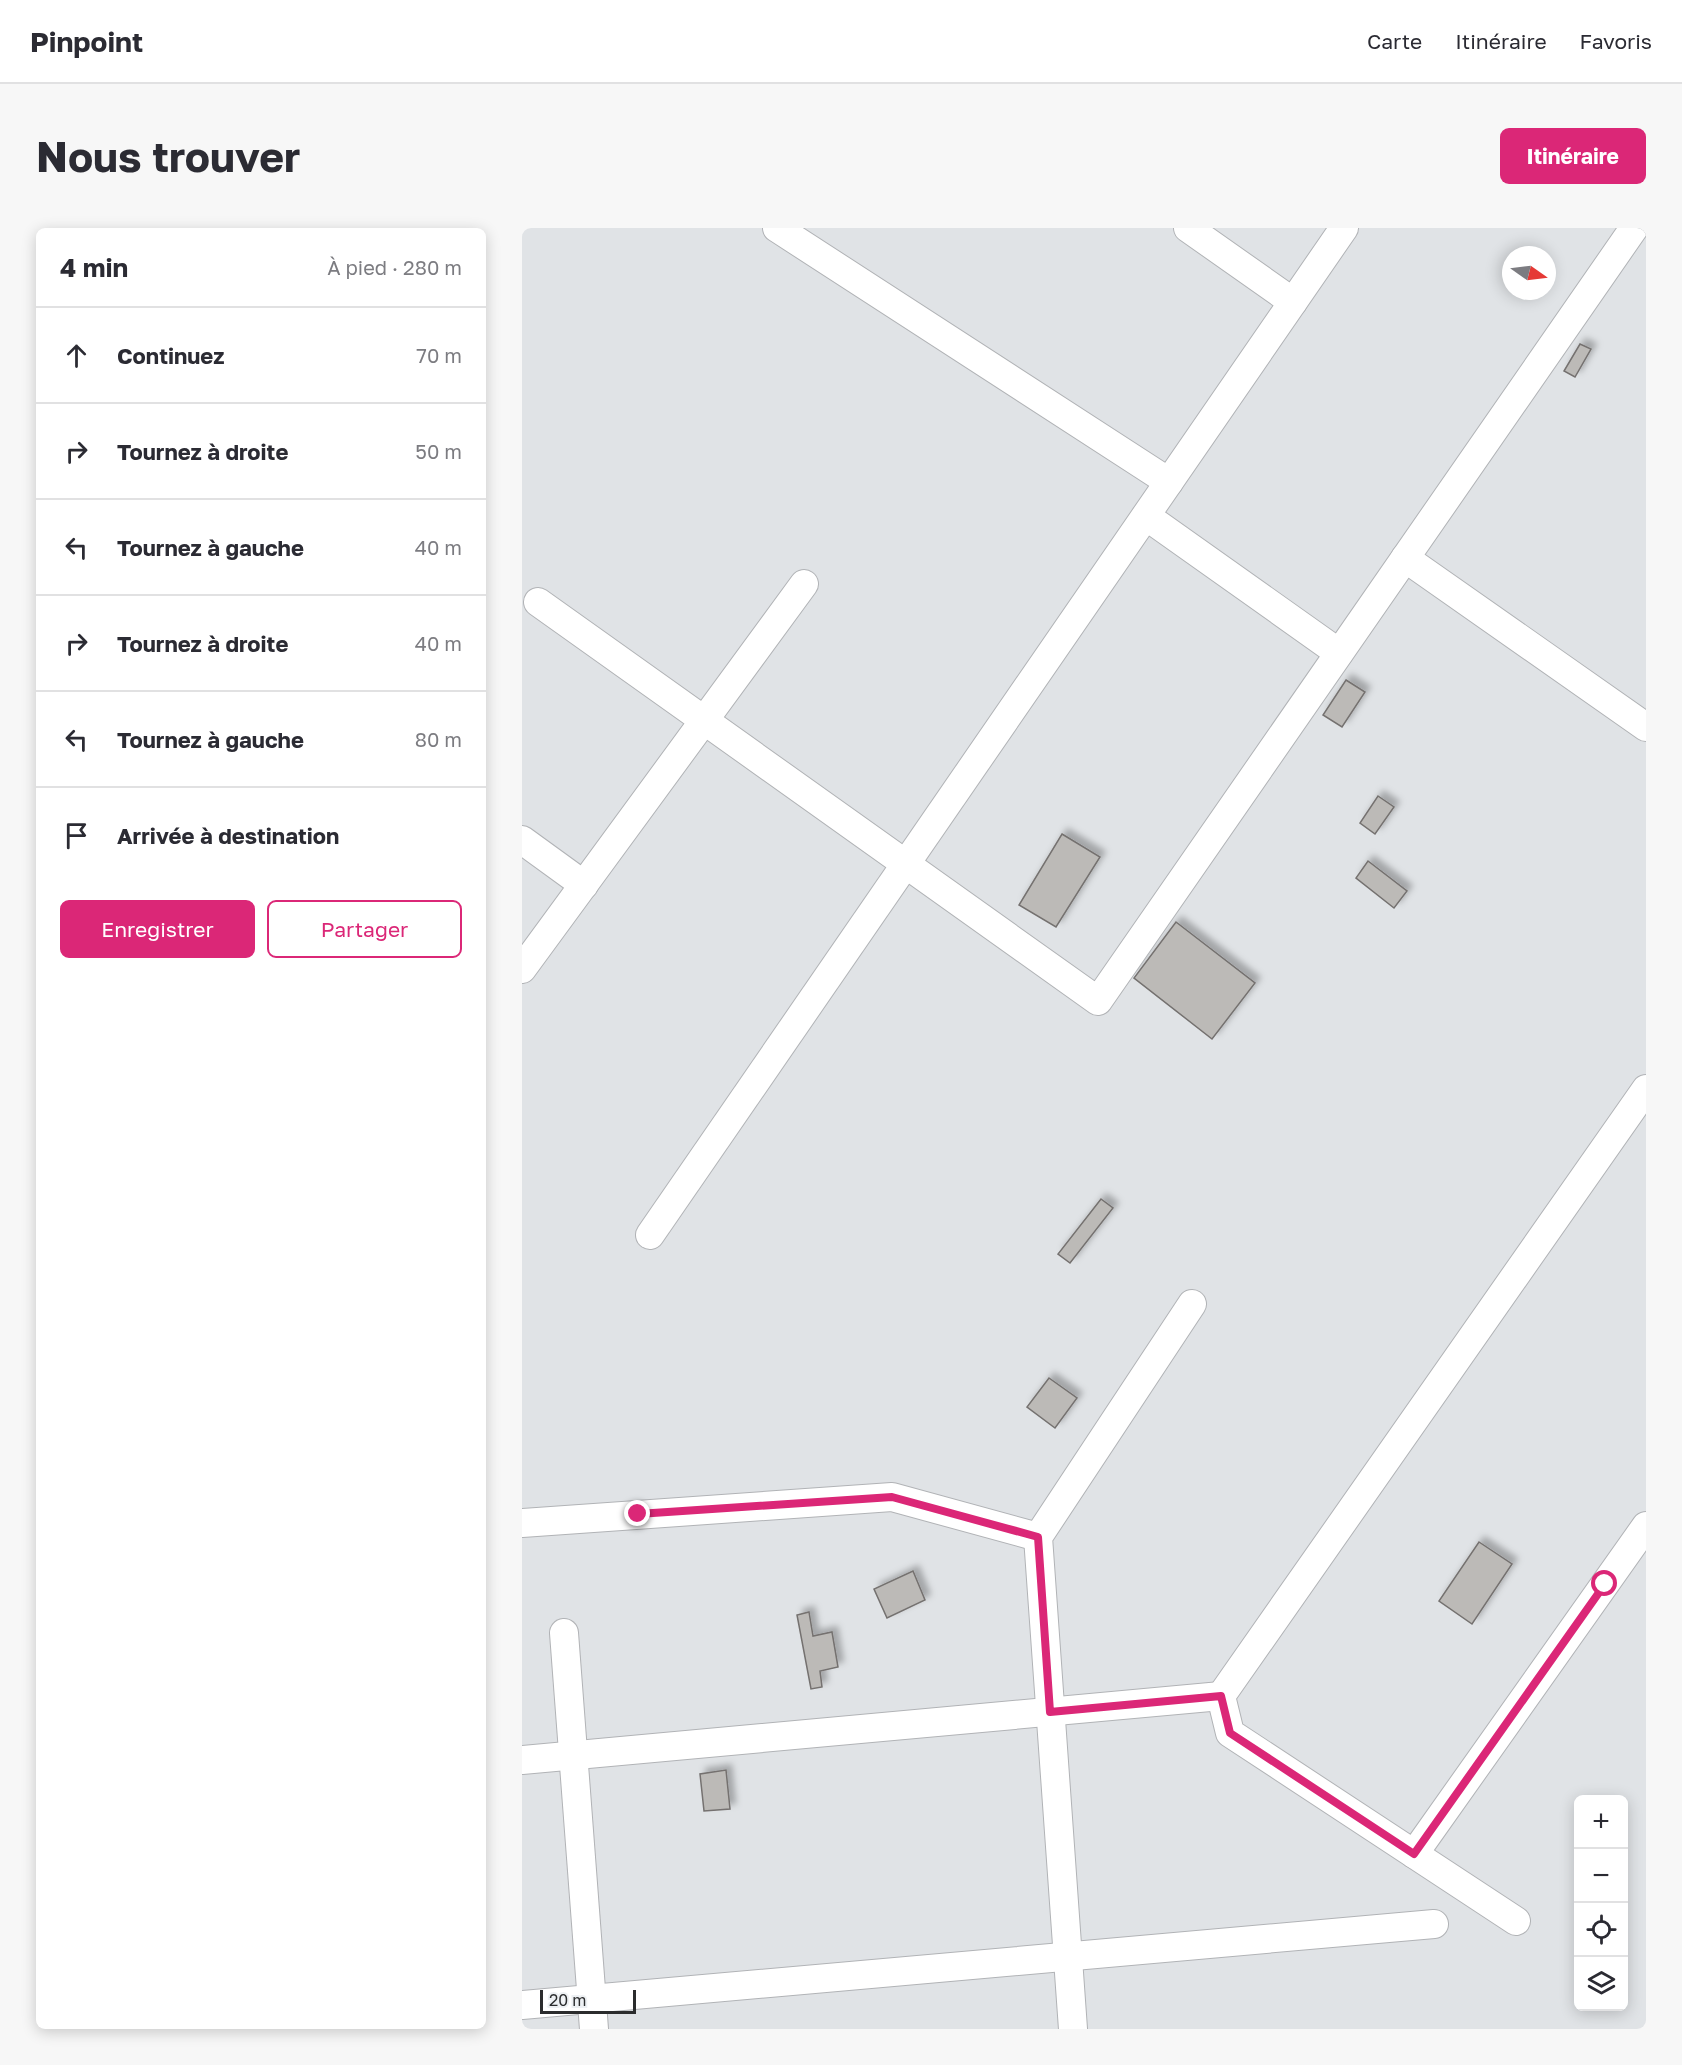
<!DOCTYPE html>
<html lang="fr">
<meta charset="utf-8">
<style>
:root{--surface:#fff;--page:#f7f7f7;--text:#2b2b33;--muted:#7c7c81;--line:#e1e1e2;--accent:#db2777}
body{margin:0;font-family:"Golos Text",sans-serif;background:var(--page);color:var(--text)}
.controls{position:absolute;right:18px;bottom:18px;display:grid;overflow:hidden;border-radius:9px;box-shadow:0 3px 15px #0003}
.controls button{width:54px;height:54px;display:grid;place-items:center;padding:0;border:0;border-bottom:2px solid var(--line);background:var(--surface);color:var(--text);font:30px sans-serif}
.compass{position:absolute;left:980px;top:18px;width:54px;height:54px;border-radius:50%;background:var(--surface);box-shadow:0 3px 15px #0003;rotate:104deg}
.scale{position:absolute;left:18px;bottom:15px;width:96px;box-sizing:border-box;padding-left:6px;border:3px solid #2b2c2d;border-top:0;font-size:16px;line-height:21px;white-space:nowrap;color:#2b2c2d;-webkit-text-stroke:4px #edf0f3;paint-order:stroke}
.stop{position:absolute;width:18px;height:18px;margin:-14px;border:4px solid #db2777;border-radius:50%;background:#fff}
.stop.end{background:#db2777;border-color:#fff;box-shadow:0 2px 6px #0008}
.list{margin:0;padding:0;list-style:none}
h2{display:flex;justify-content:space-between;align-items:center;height:78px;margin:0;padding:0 24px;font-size:26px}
h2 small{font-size:20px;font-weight:400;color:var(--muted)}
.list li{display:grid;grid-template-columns:39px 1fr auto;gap:18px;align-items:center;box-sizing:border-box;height:96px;padding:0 24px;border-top:2px solid var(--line)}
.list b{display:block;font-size:22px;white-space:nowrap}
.list em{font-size:20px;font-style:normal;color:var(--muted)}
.actions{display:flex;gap:12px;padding:18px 24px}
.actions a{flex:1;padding:14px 0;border:2px solid var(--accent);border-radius:9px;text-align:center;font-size:21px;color:var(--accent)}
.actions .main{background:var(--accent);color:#fff}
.icon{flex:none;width:33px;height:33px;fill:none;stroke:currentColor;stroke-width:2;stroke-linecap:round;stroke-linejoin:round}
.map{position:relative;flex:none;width:1124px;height:1801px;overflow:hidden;border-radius:9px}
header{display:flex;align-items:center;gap:36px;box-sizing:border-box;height:84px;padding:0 30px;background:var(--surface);border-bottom:2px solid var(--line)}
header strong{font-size:28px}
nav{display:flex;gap:33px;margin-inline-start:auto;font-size:21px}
.intro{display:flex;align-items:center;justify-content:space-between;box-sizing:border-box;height:144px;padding:0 36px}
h1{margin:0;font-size:42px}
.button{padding:15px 27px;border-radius:9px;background:var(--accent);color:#fff;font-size:21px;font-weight:700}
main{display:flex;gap:36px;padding:0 36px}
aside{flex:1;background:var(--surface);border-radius:9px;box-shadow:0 3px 15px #0003}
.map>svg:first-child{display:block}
.building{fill:#bcbab7;stroke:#74716f;stroke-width:1.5;filter:url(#shadow)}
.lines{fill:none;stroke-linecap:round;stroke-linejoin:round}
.street-casing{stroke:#b1b3b6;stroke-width:30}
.street{stroke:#fff;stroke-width:28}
.route{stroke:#db2777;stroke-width:8}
</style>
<header>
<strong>Pinpoint</strong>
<nav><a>Carte</a><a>Itinéraire</a><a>Favoris</a></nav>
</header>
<div class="intro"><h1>Nous trouver</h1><a class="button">Itinéraire</a></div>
<main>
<aside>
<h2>4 min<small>À pied · 280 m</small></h2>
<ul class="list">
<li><svg class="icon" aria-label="ahead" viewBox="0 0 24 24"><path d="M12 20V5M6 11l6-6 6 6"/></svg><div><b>Continuez</b></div><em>70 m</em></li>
<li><svg class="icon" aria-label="right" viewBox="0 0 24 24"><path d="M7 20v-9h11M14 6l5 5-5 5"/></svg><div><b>Tournez à droite</b></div><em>50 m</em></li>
<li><svg class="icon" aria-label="left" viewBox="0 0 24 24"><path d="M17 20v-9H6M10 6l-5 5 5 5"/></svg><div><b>Tournez à gauche</b></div><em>40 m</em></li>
<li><svg class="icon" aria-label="right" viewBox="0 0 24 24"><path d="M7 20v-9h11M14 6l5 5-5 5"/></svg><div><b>Tournez à droite</b></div><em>40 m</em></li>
<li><svg class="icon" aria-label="left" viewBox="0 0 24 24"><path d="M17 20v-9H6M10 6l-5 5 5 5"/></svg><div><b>Tournez à gauche</b></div><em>80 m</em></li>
<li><svg class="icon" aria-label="arrive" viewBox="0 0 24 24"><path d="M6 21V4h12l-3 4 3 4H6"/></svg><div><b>Arrivée à destination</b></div></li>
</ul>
<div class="actions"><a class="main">Enregistrer</a><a>Partager</a></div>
</aside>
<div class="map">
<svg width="1124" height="1801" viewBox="0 0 1124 1801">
<defs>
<filter id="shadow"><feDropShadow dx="5.5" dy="-5.5" stdDeviation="3" flood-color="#0004"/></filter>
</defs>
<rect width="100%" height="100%" fill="#e0e3e6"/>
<!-- building -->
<g class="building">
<path d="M1058 116 1069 121 1053 149 1042 143Z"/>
<path d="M824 452 843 464 820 499 801 487Z"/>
<path d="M856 568 872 579 853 606 838 595Z"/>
<path d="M540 606 578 629 534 699 497 677Z"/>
<path d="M846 633 885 663 872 680 834 650Z"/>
<path d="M654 694 733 755 690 811 612 750Z"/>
<path d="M579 971 591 980 548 1035 536 1026Z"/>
<path d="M527 1150 555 1170 533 1200 505 1179Z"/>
<path d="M957 1314 990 1336 950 1396 917 1373Z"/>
<path d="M391 1343 403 1372 365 1390 352 1361Z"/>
<path d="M287 1384 291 1408 310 1404 316 1439 298 1443 300 1459 289 1461 275 1387Z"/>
<path d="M204 1542 208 1581 182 1583 178 1546Z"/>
</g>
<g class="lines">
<defs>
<g id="street">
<path d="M255 0 647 254"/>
<path d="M666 0 771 74"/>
<path d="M624 288 817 425"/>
<path d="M883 330 1124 499"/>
<path d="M16 374 576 773 1112 0"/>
<path d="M0 612 62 657"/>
<path d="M0 741 282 356"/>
<path d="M128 1007 822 0"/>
<path d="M0 1295 370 1269 516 1309"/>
<path d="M42 1405 72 1801"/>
<path d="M0 1532 699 1468"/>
<path d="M892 1626 1124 1298"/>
<path d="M994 1693 708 1505 699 1468 1124 861"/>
<path d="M0 1777 912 1696"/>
<path d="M551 1801 516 1309 670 1076"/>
</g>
</defs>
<!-- street casing -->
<use href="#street" class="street-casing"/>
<!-- street -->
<use href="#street" class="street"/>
</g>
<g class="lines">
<!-- route -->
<path class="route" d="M116 1286 370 1269 516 1309 528 1484 699 1468 708 1505 892 1626 1083 1356"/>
</g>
</svg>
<div class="controls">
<button>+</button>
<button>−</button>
<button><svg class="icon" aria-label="locate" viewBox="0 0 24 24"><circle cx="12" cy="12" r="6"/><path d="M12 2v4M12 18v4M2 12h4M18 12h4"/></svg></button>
<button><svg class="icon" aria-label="layers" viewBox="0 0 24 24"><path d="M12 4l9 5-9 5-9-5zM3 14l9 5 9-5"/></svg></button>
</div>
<svg class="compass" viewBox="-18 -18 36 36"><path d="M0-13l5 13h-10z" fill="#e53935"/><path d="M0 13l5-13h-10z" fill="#7c7c81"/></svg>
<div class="scale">20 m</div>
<div class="stop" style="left:1083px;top:1356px"></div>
<div class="stop end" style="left:116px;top:1286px"></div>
</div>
</main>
